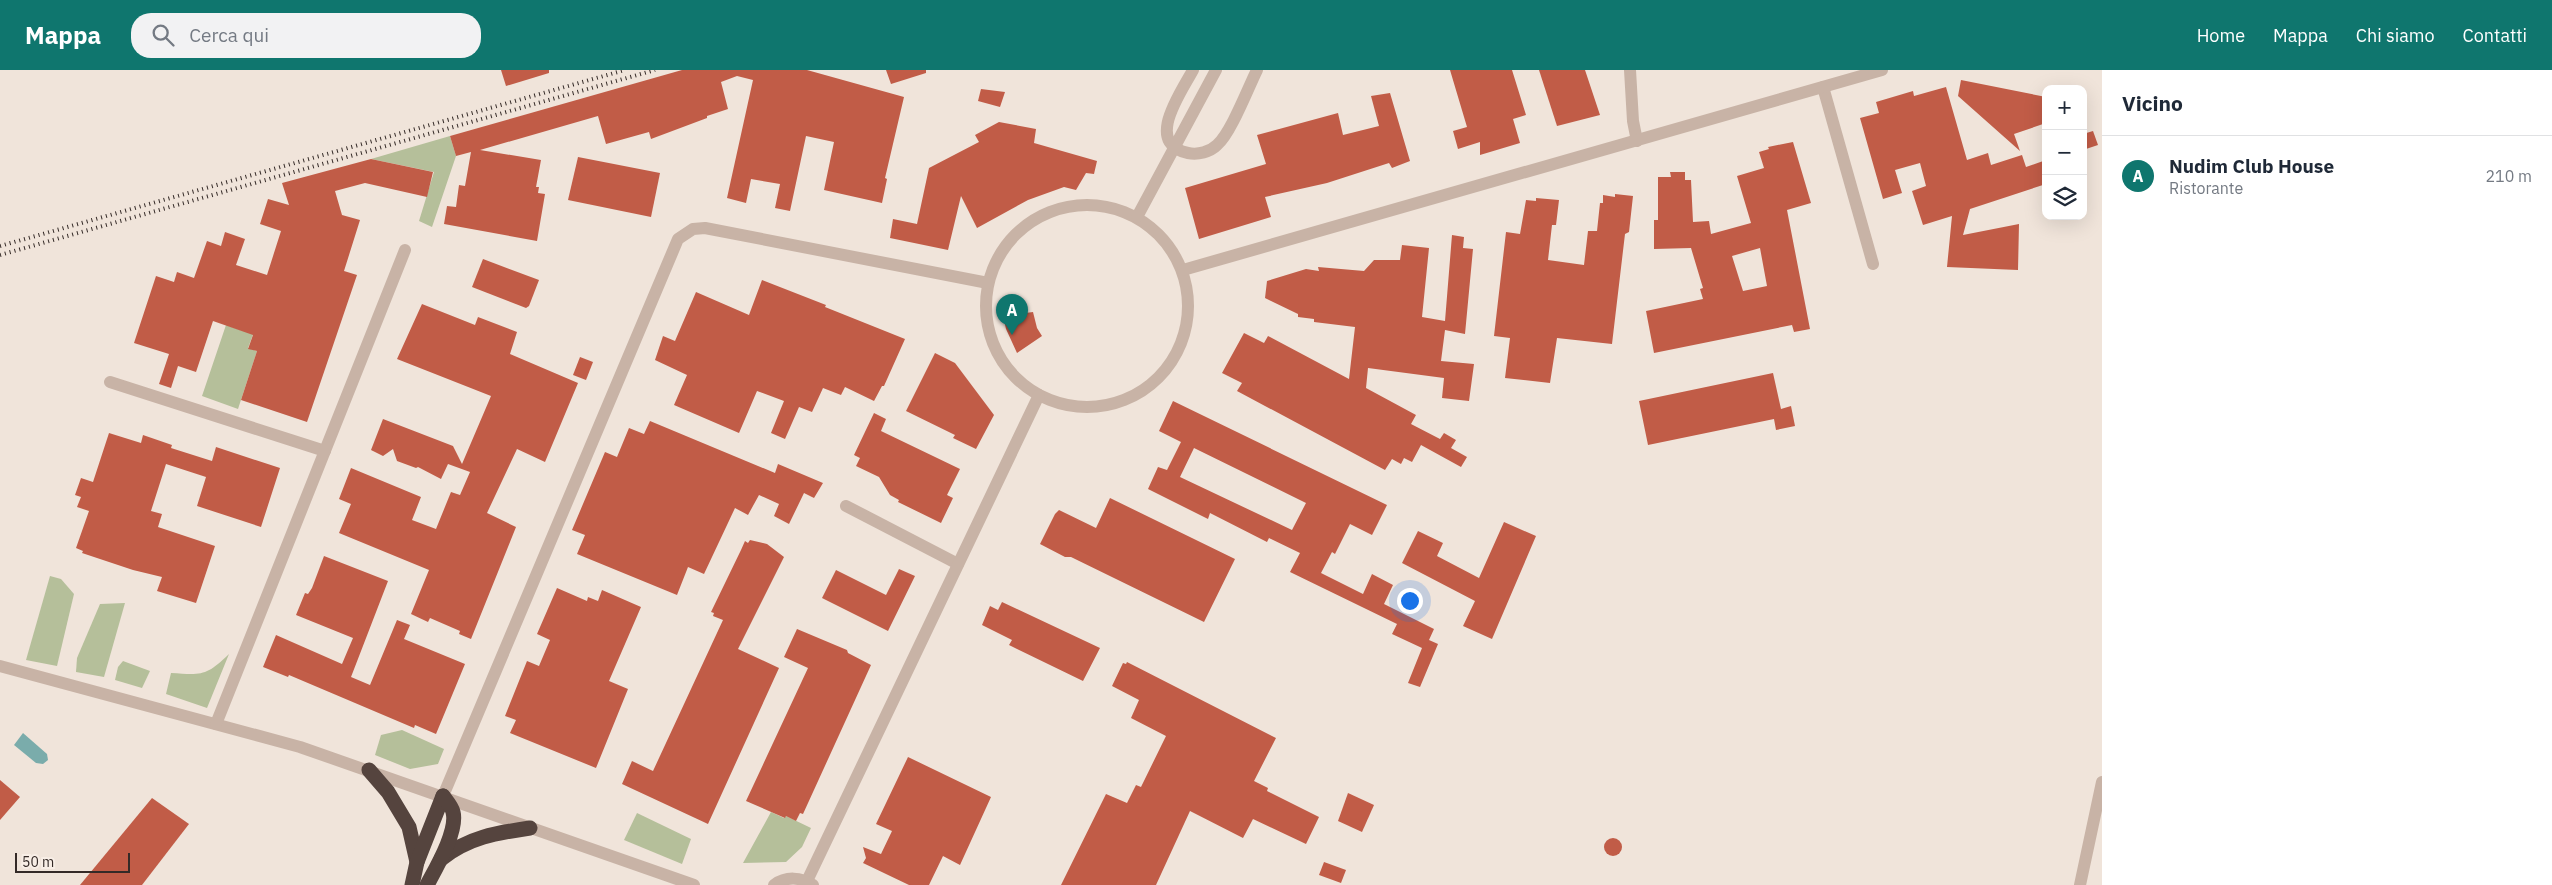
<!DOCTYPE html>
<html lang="it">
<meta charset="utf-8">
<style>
:root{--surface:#fff;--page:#f2f2f3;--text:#1f2937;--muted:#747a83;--line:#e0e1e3;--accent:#0f766e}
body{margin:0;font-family:"IBM Plex Sans",sans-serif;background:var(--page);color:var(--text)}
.controls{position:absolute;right:15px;top:15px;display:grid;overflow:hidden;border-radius:10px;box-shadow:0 5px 20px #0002}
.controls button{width:45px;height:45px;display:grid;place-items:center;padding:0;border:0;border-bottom:1px solid var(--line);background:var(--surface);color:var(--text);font:25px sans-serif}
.scale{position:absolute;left:15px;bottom:12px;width:115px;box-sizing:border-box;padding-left:5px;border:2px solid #342a27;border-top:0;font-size:14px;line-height:18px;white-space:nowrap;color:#342a27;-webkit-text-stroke:4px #f8eee6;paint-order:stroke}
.you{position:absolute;left:1409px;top:530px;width:18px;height:18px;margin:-12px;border:4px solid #fff;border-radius:50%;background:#1a73e8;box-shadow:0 0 0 8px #1a73e833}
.badge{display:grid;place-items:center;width:32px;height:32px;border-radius:50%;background:var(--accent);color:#fff;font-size:16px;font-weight:700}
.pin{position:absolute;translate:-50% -41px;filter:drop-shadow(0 1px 2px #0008)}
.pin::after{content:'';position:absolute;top:26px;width:18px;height:15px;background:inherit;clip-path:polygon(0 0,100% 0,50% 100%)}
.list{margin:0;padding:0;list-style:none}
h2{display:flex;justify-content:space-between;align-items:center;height:65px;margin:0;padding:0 20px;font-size:21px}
h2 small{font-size:16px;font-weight:400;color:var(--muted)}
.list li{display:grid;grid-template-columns:32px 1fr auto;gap:15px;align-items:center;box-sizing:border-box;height:80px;padding:0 20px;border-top:1px solid var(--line)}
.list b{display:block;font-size:19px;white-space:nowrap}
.list p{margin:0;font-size:16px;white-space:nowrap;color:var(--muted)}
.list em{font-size:16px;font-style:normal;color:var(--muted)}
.icon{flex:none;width:28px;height:28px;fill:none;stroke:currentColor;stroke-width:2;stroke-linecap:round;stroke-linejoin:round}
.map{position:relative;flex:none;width:2102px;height:815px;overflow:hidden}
header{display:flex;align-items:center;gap:30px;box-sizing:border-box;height:70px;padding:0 25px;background:var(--accent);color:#fff}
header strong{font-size:24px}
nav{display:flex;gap:28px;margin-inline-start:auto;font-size:18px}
.search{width:350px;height:45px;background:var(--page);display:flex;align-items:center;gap:12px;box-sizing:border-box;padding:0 18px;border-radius:20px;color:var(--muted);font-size:19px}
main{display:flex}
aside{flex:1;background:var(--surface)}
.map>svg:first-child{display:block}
.green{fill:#b5bf9a}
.water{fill:#7aacab}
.building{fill:#c15c47;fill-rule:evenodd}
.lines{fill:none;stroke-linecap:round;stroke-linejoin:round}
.minor{stroke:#c8b3a6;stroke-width:12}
.highway{stroke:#55443e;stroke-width:15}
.rail{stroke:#342a27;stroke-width:4;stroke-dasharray:1 4;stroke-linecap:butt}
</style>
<header>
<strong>Mappa</strong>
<div class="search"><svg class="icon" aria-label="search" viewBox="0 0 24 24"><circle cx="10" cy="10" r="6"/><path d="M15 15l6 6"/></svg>Cerca qui</div>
<nav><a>Home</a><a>Mappa</a><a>Chi siamo</a><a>Contatti</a></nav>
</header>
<main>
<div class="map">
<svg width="2102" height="815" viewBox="0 0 2102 815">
<rect width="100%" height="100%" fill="#f0e4da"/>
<!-- green -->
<g class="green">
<path d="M450 66 456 86 432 157 419 151 434 102 371 89Z"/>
<path d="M226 255 243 261 255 259 248 278 257 281 238 339 202 326Z"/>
<path d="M50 506 61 509 74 524 57 596 26 590Z"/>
<path d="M125 533 104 607 76 602 77 588 100 534Z"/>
<path d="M229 584 207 638 166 624 171 603C203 605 206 606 229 584Z"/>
<path d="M123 591 150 601 142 618 115 610 118 597Z"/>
<path d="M402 660 444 679 438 694 410 699 375 685 381 665Z"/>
<path d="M771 742 784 748 786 746 811 758 802 777 786 792 743 793Z"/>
<path d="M637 743 691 769 682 794 624 770Z"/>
</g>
<!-- water -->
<path class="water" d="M23 663 47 684 48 690 43 694 36 693 14 675Z"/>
<!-- building -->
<g class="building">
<path d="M501 0H549V3L506 16Z"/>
<path d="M682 0H807L904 27 885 108 887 109 882 133 824 120 834 72 806 66 790 141 775 138 780 114 751 109 746 133 727 128 753 10 737 6 721 12 728 39 707 46V48L651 69 649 62 606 74 598 46 480 80 541 90 536 117H539L538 123 545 124 537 171 444 154 447 136 456 137 459 115 465 116 471 82 456 86 450 66Z"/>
<path d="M886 0H926V3L891 14Z"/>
<path d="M1450 0H1512L1526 45 1513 49 1520 73 1480 85V72L1458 79 1453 61 1467 57Z"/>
<path d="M1539 0H1585L1600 45 1557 56Z"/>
<path d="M1961 10 2046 27V53L2014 64 2020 81 1958 26Z"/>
<path d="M1946 17 1967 90 1988 83 1991 95 2022 85 2026 97 2046 90V114L1970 139 1963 165 2019 154 2018 200 1947 197 1952 146 1923 155 1912 121 1926 116 1920 93 1895 100 1902 123 1883 129 1860 48 1879 43 1876 32 1913 21 1914 26Z"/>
<path d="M981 19 1005 22 1000 37 978 31Z"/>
<path d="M1390 23 1410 91 1392 98 1389 93 1327 113 1265 127 1271 147 1199 169 1185 118 1266 94 1257 65 1338 43 1343 65 1379 56 1371 26Z"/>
<path d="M999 52 1036 59 1034 73 1097 91 1094 104 1086 103 1076 120 1064 117 1028 130 977 158 961 126 948 180 890 168 893 149 917 154 929 98 979 72 975 65Z"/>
<path d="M2093 61 2098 75 2083 80V64Z"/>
<path d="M1793 72 1811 133 1787 140 1810 259 1794 262 1792 255 1654 283 1646 241 1703 229 1700 219 1703 218 1691 178 1654 179V150H1658V107H1671L1670 102H1685V110H1691L1693 152 1709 151 1711 164 1751 153 1737 106 1764 98 1759 82 1769 79 1768 77ZM1760 178 1767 216 1743 221 1732 186Z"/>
<path d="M578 87 660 103 651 147 568 130Z"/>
<path d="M371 89 433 102 427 127 365 113 335 121 342 145 360 150 344 201 357 205 307 352 241 330 257 281 248 279 253 265 213 251 196 302 178 296 171 318 159 314 169 284 134 273 156 206 174 212 177 202 194 208 207 171 221 176 225 162 245 169 236 195 267 205 281 161 260 154 268 129 289 135 282 113Z"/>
<path d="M1615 124 1633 126 1629 162 1625 164 1612 274 1557 268 1550 313 1505 308 1510 268 1494 266 1506 162 1520 164 1526 130 1536 131V128L1559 130 1556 155H1552L1548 190 1584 195 1588 161H1597L1600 133H1603V125L1615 127Z"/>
<path d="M1452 165 1464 167 1463 178 1473 179 1465 264 1445 260 1441 291 1474 294 1469 331 1442 328 1444 308 1368 298 1366 318 1416 345 1411 354 1440 369 1444 363 1456 370 1451 378 1467 387 1461 397 1421 375 1412 392 1404 388 1401 394 1392 389 1385 400 1237 321 1242 313 1222 303 1244 263 1264 273 1268 266 1349 309 1355 257 1314 252V249L1298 247V244L1265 228 1267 211 1306 199 1319 201 1318 197 1364 201 1374 190H1400L1402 175 1429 178 1422 247 1445 251Z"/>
<path d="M483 189 539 210 529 236 526 238 472 217Z"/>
<path d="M762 210 826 235 825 237 905 269 884 316H882L874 331 845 317 841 325 823 318 812 342 799 337 785 369 771 363 784 331 757 321 739 363 674 335 687 305 655 290 663 266 675 271 696 222 749 245Z"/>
<path d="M422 234 475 255 478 247 517 262 510 284 578 313 545 392 517 379 487 443 516 457 471 569 459 564 460 561 430 548 428 552 411 544 429 500 339 463 351 434 339 429 351 398 421 427 412 450 436 459 451 422 460 425 470 402 448 394 441 409 418 397 416 398 397 391 393 379 383 386 371 380 383 349 453 376 462 394 491 326 397 289Z"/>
<path d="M1033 242 1037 258 1042 266 1017 283 1006 259 1003 246Z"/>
<path d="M935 283 955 293 994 345 976 379 953 368 955 365 906 341Z"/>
<path d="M580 287 593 292 586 310 573 305Z"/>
<path d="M1773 303 1781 339 1791 336 1795 356 1776 360 1774 349 1648 375 1639 331Z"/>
<path d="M1173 331 1387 435 1372 465 1350 454 1335 484 1332 482 1321 503 1363 524 1372 504 1393 515 1384 534 1434 559 1429 570 1438 574 1420 617 1408 613 1422 578 1392 564 1397 554 1290 502 1300 483 1269 468 1267 472 1210 443 1208 449 1148 419 1158 397 1167 400 1181 372 1159 361ZM1194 378 1306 433 1292 460 1180 407Z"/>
<path d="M874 343 886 349 881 361 960 399 947 425 953 428 941 453 898 432 899 430 890 425 879 407 856 396 860 388 854 385Z"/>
<path d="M650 351 775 403 778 394 823 413 814 428 804 423 789 454 774 446 779 434 759 425 748 445 735 438 704 504 688 497 677 525 577 484 585 465 572 460 605 382 617 387 629 358 644 364Z"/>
<path d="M109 363 141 373 143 365 172 375 171 378 212 391 216 377 280 398 261 457 197 436 206 407 166 394 151 441 162 444 158 457 215 476 196 533 157 521 162 507 133 500 82 483 83 481 76 478 89 441 77 437 81 427 75 425 81 408 93 412Z"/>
<path d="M1110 428 1235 489 1204 552 1071 487H1065L1040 474 1055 444 1059 440 1096 458Z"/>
<path d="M1504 452 1536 466 1492 569 1463 556 1475 531 1402 493 1418 461 1443 473 1437 486 1479 508Z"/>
<path d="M750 470 767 474 784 487 738 579 779 598 708 754 622 714 632 691 653 701 723 550 713 546 714 543 711 542 741 480 745 471 748 473Z"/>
<path d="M324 486 388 511 351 607 370 615 397 550 410 555 404 569 465 594 436 664 415 655 414 658 289 605 288 607 263 597 276 565 342 594 353 568 296 545 305 523 308 524 312 518Z"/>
<path d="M899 499 915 506 888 561 822 528 836 500 886 525Z"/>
<path d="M557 518 587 531 588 527 598 531 602 520 641 537 609 611 628 619 596 698 510 663 516 650 505 646 527 591 539 596 550 570 537 564Z"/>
<path d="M1002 532 1100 578 1083 611 1009 575 1012 570 982 555 990 536 998 540Z"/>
<path d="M797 559 847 580 848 583 871 595 803 744 800 743 796 751 786 746 785 748 746 731 808 598 784 587Z"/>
<path d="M1127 592 1276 668 1254 711 1268 718 1267 721 1319 747 1306 774 1253 749 1243 768 1190 741 1156 815H1061L1106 724 1127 733 1136 715 1141 717 1166 666 1131 648 1139 630 1112 616 1123 593 1126 594Z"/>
<path d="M908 687 991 727 960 795 943 786 929 815H909L863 793 866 788 863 777 881 784 892 761 876 754Z"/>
<path d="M0 710 20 727 0 750Z"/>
<path d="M1348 723 1374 735 1362 762 1338 751Z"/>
<path d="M152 728 189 754 142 815H80Z"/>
<circle cx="1613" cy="777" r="9"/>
<path d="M1324 792 1346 800 1341 813 1319 805Z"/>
</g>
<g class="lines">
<!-- minor -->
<g class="minor">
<path d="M1193 0C1182 21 1143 74 1188 83 1198 85 1210 82 1217 75 1231 63 1248 18 1257 0"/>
<path d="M1630 0 1633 51 1637 71"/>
<path d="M1823 17 1873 194"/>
<circle cx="1087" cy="236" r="101"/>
<path d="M1137 147 1216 0"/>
<path d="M1183 200 1882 0"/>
<path d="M110 312 325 381"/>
<path d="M846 436 958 494"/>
<path d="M0 596 300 677 694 815"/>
<path d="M216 654 405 180"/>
<path d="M443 726 678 169 693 159 705 158 988 213"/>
<path d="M807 811 1039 325"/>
<path d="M774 815C786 806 801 807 813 815"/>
<path d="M2080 815 2102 712"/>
</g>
<!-- highway -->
<g class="highway">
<path d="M369 700 388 722 409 757 417 792"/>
<path d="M441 789C469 767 496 763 530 758"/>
<path d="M412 815 417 792 443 726"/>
<path d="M427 815C436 798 458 761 453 742 452 737 446 730 443 726"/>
</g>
<!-- rail -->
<g class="rail">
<path d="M0 176 625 0"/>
<path d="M0 185 655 0"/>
</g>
</g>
</svg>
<div class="controls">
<button>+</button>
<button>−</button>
<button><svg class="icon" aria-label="layers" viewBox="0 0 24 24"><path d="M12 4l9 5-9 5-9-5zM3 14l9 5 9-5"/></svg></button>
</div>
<div class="scale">50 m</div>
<div class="you"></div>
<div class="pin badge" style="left:1012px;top:265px">A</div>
</div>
<aside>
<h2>Vicino<small></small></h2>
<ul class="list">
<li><span class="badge">A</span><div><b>Nudim Club House</b><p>Ristorante</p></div><em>210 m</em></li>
</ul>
</aside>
</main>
